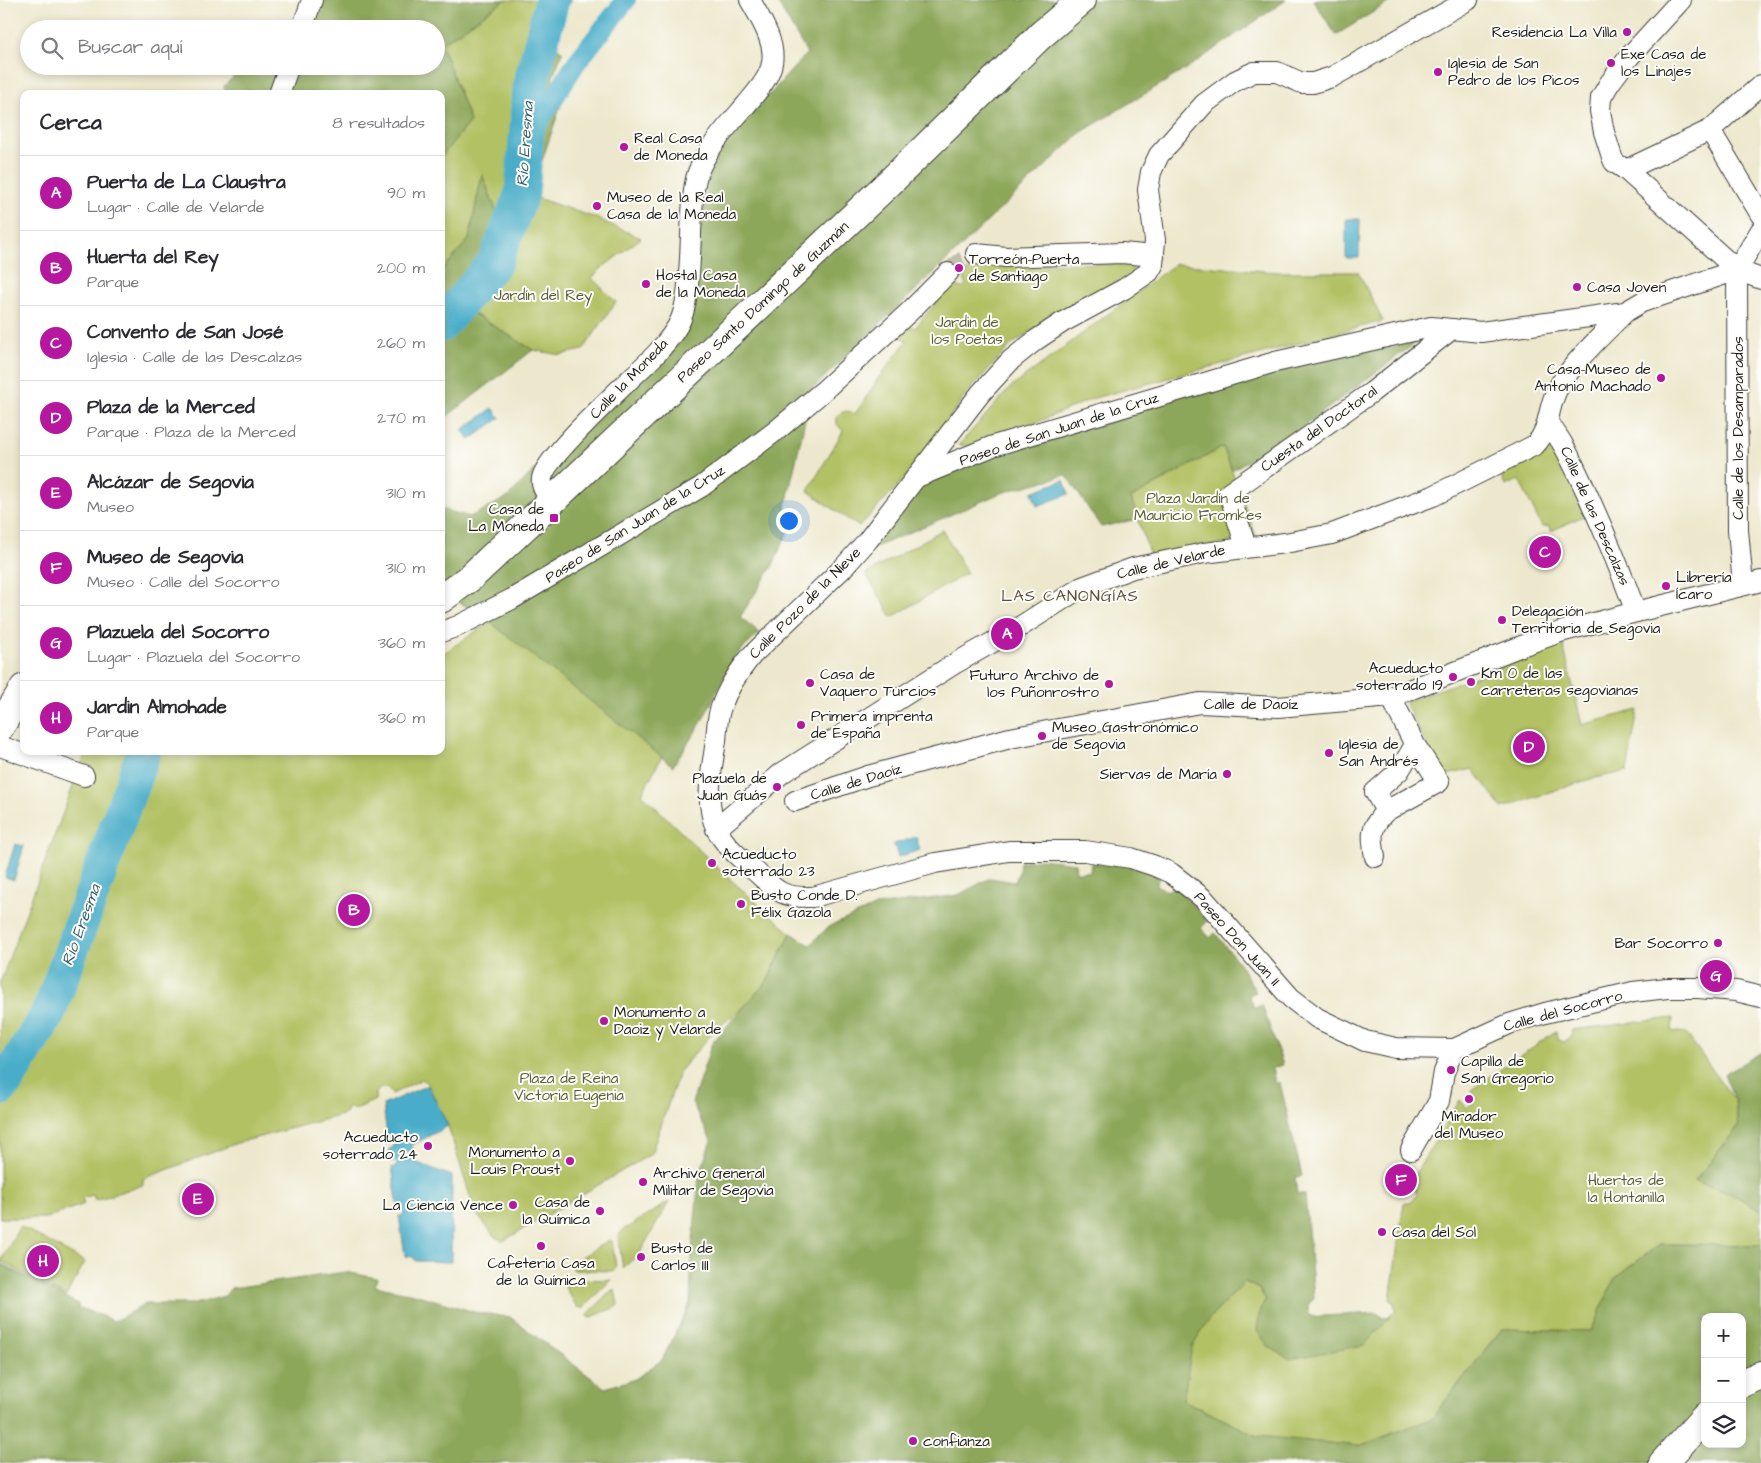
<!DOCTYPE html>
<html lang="es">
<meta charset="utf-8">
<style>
:root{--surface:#fff;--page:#f7f7f7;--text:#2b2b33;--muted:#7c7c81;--line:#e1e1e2;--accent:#b5179e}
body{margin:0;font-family:"Architects Daughter",sans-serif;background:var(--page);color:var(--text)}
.controls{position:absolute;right:15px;bottom:15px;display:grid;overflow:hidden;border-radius:10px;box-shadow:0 2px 8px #0003}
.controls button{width:45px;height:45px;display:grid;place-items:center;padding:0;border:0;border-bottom:1px solid var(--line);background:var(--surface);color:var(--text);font:25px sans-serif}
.you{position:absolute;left:788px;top:520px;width:18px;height:18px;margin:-12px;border:4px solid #fff;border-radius:50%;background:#1a73e8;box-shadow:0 0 0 8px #1a73e833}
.badge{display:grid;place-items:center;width:32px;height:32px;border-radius:50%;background:var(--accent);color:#fff;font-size:16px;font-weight:700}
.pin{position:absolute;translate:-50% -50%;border:2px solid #fff;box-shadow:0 1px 5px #0006}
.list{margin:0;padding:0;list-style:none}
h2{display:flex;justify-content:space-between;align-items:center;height:65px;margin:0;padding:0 20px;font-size:21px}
h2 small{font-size:16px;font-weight:400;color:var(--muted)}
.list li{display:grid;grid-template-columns:32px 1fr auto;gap:15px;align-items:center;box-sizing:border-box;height:75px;padding:0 20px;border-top:1px solid var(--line)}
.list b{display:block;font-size:19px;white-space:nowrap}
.list p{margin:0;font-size:16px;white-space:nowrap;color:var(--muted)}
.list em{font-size:16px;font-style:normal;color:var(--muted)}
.icon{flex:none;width:28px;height:28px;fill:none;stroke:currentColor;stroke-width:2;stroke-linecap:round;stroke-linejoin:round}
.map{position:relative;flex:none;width:1761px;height:1463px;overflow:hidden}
.search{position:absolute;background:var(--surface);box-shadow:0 2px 8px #0003;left:20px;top:20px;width:425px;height:55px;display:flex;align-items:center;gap:12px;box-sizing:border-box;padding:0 18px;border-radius:28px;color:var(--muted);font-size:19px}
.panel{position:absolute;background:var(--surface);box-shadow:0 2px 8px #0003;left:20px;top:90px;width:425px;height:665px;border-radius:10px}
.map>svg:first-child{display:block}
.green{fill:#b2c164;stroke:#676e40}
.forest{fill:#8da75a;stroke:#54623b;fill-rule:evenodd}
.water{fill:#4aadc9;stroke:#336472}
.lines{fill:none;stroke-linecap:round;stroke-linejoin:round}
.canal{stroke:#4aadc9;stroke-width:20}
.river{stroke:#4aadc9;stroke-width:35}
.minor-tunnel{stroke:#c3bfaa;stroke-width:20;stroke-dasharray:20 10;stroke-linecap:butt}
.minor-casing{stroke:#3b3b37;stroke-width:22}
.primary-casing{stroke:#3b3b37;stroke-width:30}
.minor{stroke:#fff;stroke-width:20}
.primary{stroke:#fff;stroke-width:28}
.poi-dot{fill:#b5179e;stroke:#fdfcf7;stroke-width:2}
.labels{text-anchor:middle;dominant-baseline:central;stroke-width:4;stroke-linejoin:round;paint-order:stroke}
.poi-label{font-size:15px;fill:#1c1c1c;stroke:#fdfcf7;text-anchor:start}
.park-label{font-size:15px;fill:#585e39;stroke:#fdfcf7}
.street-label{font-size:15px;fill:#1c1c1c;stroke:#fdfcf7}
.water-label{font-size:16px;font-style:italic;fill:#315d6a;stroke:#fdfcf7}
.neighbourhood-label{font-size:16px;letter-spacing:1px;fill:#5e4d3f;stroke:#fdfcf7}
</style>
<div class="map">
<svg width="1761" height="1463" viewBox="0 0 1761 1463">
<rect width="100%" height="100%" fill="#fdfcf7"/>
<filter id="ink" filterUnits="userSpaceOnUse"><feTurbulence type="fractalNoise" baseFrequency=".02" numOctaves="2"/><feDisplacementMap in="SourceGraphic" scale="10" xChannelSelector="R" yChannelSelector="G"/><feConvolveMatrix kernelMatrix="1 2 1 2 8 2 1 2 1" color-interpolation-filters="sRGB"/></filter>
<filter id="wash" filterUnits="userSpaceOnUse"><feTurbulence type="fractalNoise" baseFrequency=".0096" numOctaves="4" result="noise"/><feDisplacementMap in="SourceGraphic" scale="20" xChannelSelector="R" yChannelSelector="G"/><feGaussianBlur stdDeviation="1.12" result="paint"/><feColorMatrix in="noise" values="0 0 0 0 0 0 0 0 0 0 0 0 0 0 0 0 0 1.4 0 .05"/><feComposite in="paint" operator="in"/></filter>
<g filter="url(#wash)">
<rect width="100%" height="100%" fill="#ede8cd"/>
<!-- green -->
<g class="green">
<path d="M505 0H543L535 26 522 193 505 234 482 175 469 239 441 272V157L470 121 441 44Z"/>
<path d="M531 196 596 218 641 238 603 267 592 278 616 302 583 350 560 355 533 350 454 302 510 255Z"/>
<path d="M982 263 1128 264 1133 269 1132 274 1047 321 1011 345 972 387 904 479 859 527 808 491 843 431 837 424V416C843 410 848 410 855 414L880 376 907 341 901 337 909 325 915 328 934 305 951 278 957 287 962 288 966 284 962 274Z"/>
<path d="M1175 264 1277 272H1358L1383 321 1094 398 981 446 959 445 1010 388Z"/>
<path d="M1558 446 1590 513 1551 531 1549 526 1542 527 1519 480 1505 486 1500 474Z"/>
<path d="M1223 447 1256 537 1151 558 1131 498Z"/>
<path d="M942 530 967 573 892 617 866 574Z"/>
<path d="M490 622 662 756 642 794 722 872 791 933 767 981 750 1002 715 1030 680 1070 651 1154 503 1241 495 1237 475 1212 448 1126 428 1085 422 1079 392 1094 388 1089 381 1088 376 1092 375 1100 354 1110 351 1108H347L345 1114 237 1143 143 1179V1185L95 1200 93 1195 82 1198 84 1204 44 1219 42 1218H0V983L86 751H441V655Z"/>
<path d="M1563 645 1582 725 1638 710 1627 771 1587 780 1502 808 1473 769 1442 776 1405 702Z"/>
<path d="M1673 1018 1672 1031 1686 1033 1735 1101 1738 1127 1695 1181 1734 1195 1761 1210V1245L1660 1244 1615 1278 1591 1331 1502 1329 1431 1419 1359 1446 1257 1436 1183 1400 1191 1347 1209 1319 1245 1282 1259 1289 1266 1300 1260 1310 1364 1345 1395 1310 1394 1303 1390 1300 1404 1202H1412L1417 1195 1415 1189 1408 1186 1460 1100 1467 1108 1478 1098 1471 1090 1556 1031 1557 1039 1564 1042 1570 1039 1572 1035 1571 1030Z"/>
<path d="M669 1202 639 1254 623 1268 618 1236 623 1230Z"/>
<path d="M20 1226 85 1262 66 1296 1 1261Z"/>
<path d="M609 1240 612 1241 616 1267 613 1271 574 1270 571 1266 572 1263Z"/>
<path d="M575 1279 611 1280 583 1308 577 1307 565 1287Z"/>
<path d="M612 1290H615L618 1305 616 1307 589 1318 588 1314Z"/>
</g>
<!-- forest -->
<g class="forest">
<path d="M317 0H505L441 44 470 121 441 157V94H225L224 86 245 66H436V29H306Z"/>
<path d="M776 0H1286L1186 69 1080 133 812 389 784 514 785 520 791 525 772 567 740 617 760 633 735 656 701 723 673 766 490 622 444 592H441V509L470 517 508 497 687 312 712 159 807 53Z"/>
<path d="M1313 0H1393L1336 35Z"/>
<path d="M548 41 563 52 552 79 566 90 510 255 455 302 533 350 441 421V272L469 239 482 174 505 233 522 193 530 86Z"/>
<path d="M1417 342 1301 428 1232 470 1223 447 1131 498 1138 519 1101 527 1066 475 1001 493 869 550 918 482 1026 439 1294 363Z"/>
<path d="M1040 859 1075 863 1076 872H1090L1091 863 1138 867 1160 876 1156 885 1167 891 1175 886 1208 921 1201 928 1210 938 1215 933 1239 963 1256 992 1249 995 1254 1008 1262 1005 1283 1065 1272 1068 1275 1083H1280L1302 1176 1295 1177 1297 1194H1305L1314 1298 1308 1305V1313C1313 1317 1317 1319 1323 1316L1377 1313 1383 1318 1391 1317 1364 1345 1290 1359 1269 1347 1257 1331 1260 1309 1266 1300 1259 1289 1245 1282 1209 1319 1192 1347 1183 1400 1257 1436 1359 1446 1431 1419 1502 1329 1591 1331 1615 1278 1660 1244 1761 1245V1463H0V1263L78 1304V1309H83L114 1321 146 1304H195L225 1296 231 1288 346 1272 377 1278 375 1286 418 1295 478 1313 510 1317 605 1388 635 1379 662 1360 690 1304 692 1251 699 1177 711 1140 692 1103 712 1043 767 981 791 933 810 945 828 927 876 906 958 895 990 878 1015 882 1019 871 1020 862ZM1705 1317H1742V1444H1705Z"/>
<path d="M1760 1053H1761V1210L1734 1195 1695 1181 1738 1127 1735 1101 1724 1074Z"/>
</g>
<!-- water -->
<g class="water">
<path d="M543 0H571L557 22 560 25 548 41 530 86 535 25Z"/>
<path d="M1346 219H1360L1359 258H1346Z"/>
<path d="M493 408 500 418 470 440 462 430Z"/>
<path d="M1064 480 1069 494 1037 506 1032 492Z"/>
<path d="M916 837 920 850 898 857 894 844Z"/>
<path d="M15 844 24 846 14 880 5 877Z"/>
<path d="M428 1085 448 1126 412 1145 413 1151 402 1153V1159H415V1162L452 1176 451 1262 416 1261 413 1257 405 1256 399 1216H402L404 1213 401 1209H398L392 1167 394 1168 398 1164 394 1161 391 1162 389 1149 393 1148 394 1144 392 1142 388 1143 383 1105Z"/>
</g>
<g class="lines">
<!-- canal -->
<path class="canal" d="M526 142 576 63 626 0"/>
<!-- river -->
<g class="river">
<path d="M441 325 495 262 522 193 530 86 552 0"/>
<path d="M0 1089 8 1079 49 1012 144 751"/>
</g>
</g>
</g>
<g filter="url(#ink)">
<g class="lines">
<!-- minor-tunnel -->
<path class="minor-tunnel" d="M948 273 962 262 976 254"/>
<defs>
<g id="minor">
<path d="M1681 0 1629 57 1609 84 1601 98 1600 111 1604 132 1612 157 1614 162 1626 170 1737 270 1761 279"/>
<path d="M302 29 312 0"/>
<path d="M279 94 289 66"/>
<path d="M1710 130 1761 215"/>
<path d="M1626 170 1710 130 1761 85"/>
<path d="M976 254 1006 257 1122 253 1154 256"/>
<path d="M1737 270 1738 530 1743 585"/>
<path d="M1548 423C1564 442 1573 464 1584 487 1603 528 1620 569 1636 612"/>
<path d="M917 477 993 446 1275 362 1431 327 1481 332 1625 312 1642 302 1737 270 1761 230"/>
<path d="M551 502C548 495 540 487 542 478 546 455 636 375 657 353 666 343 676 331 681 319 691 294 690 242 692 214 693 200 693 185 698 172 708 147 728 126 746 105 756 93 769 79 772 63 776 42 760 18 750 0"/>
<path d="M1246 547 1229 493 1372 392 1452 329"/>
<path d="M441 632 458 626 512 599 701 487 777 430 822 392 908 313 948 273"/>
<path d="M1391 697 1415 745 1399 771 1375 792 1386 811 1439 782 1415 745"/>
<path d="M0 746 84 776"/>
<path d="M795 801 868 776 1010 738 1200 703 1278 707 1391 697 1519 647 1560 632 1636 612 1761 581"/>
<path d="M716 829 782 773 954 664 1018 628 1082 587 1133 568 1204 553 1285 543 1332 534 1433 496 1535 445C1551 429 1547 407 1558 388 1575 359 1602 336 1625 312"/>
<path d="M1375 857C1371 835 1370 827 1386 811"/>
<path d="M1454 1049 1396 1048 1365 1041 1317 1018 1291 998 1204 899 1171 873 1155 866 1131 858 1085 851H1009L935 863 813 897C781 898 777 891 754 870 740 858 724 845 716 828 704 801 712 768 716 741 717 730 717 717 721 707 728 687 739 671 752 655L843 568 868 540 980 394 1011 360 1036 340 1063 322 1124 289 1149 272 1153 265 1155 240 1148 190 1151 172 1159 155 1204 104 1235 81 1254 72H1277L1302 83H1313L1332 77 1468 0"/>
<path d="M1411 1150 1439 1101 1444 1072 1454 1049 1509 1024 1545 1013 1633 992 1667 988H1698L1736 991 1761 997"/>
</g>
<g id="primary">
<path d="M441 599 471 577 551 502 890 182 1041 35 1082 0"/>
<path d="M0 727 24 688"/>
<path d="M1742 1383 1761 1375"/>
<path d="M1663 1463 1705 1417"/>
</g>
</defs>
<!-- minor casing -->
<use href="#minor" class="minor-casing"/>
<!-- primary casing -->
<use href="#primary" class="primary-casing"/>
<!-- minor -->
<use href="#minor" class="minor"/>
<!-- primary -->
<use href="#primary" class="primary"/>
</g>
</g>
<!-- markers -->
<g class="poi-dot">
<circle cx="1627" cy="32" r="5"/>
<circle cx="1611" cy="63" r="5"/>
<circle cx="1438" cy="72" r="5"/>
<circle cx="624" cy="147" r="5"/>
<circle cx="597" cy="206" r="5"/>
<circle cx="959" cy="268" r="5"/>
<circle cx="646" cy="284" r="5"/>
<circle cx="1577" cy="287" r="5"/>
<circle cx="1661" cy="378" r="5"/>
<rect x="549" y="513" width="10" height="10" rx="2.5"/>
<circle cx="1666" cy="586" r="5"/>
<circle cx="1502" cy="620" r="5"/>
<circle cx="1453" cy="677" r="5"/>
<circle cx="1471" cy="682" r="5"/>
<circle cx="810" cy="683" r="5"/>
<circle cx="1109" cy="684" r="5"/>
<circle cx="801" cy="725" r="5"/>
<circle cx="1042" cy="736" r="5"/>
<circle cx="1329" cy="753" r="5"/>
<circle cx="1227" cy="774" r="5"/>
<circle cx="777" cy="787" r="5"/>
<circle cx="712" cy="863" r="5"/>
<circle cx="741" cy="904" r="5"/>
<circle cx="1718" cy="943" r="5"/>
<circle cx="604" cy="1021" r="5"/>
<circle cx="1451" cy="1070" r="5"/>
<circle cx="1469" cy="1099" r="5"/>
<circle cx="428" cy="1146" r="5"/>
<circle cx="570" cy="1161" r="5"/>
<circle cx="643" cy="1182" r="5"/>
<circle cx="513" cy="1205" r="5"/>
<circle cx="600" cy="1211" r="5"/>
<circle cx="1382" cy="1232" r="5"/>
<circle cx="541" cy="1246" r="5"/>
<circle cx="641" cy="1257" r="5"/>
<circle cx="913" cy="1441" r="5"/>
</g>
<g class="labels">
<!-- poi labels -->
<g class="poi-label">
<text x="1617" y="32" text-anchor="end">Residencia La Villa</text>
<text x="1621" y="54">Exe Casa de<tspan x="1621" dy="17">los Linajes</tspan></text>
<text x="1448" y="63">Iglesia de San<tspan x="1448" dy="17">Pedro de los Picos</tspan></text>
<text x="634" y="138">Real Casa<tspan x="634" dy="17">de Moneda</tspan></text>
<text x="607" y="197">Museo de la Real<tspan x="607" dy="17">Casa de la Moneda</tspan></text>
<text x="969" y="259">Torreón-Puerta<tspan x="969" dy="17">de Santiago</tspan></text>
<text x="656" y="275">Hostal Casa<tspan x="656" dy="17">de la Moneda</tspan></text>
<text x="1587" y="287">Casa Joven</text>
<text x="1651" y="369" text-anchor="end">Casa-Museo de<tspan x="1651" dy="17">Antonio Machado</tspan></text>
<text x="544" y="509" text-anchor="end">Casa de<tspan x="544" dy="17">La Moneda</tspan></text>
<text x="1676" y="577">Librería<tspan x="1676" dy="17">Ícaro</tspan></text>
<text x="1512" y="611">Delegación<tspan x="1512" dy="17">Territoria de Segovia</tspan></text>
<text x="1443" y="668" text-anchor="end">Acueducto<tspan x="1443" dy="17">soterrado 19</tspan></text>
<text x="1481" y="673">Km 0 de las<tspan x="1481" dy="17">carreteras segovianas</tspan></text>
<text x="820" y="674">Casa de<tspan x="820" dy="17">Vaquero Turcios</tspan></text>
<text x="1099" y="675" text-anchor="end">Futuro Archivo de<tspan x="1099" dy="17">los Puñonrostro</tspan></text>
<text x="811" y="716">Primera imprenta<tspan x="811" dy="17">de España</tspan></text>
<text x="1052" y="727">Museo Gastronómico<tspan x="1052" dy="17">de Segovia</tspan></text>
<text x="1339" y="744">Iglesia de<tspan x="1339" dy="17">San Andrés</tspan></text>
<text x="1217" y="774" text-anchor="end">Siervas de María</text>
<text x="767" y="778" text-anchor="end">Plazuela de<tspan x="767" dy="17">Juan Guás</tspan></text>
<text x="722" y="854">Acueducto<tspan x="722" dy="17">soterrado 23</tspan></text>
<text x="751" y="895">Busto Conde D.<tspan x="751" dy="17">Félix Gazola</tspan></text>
<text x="1708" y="943" text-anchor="end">Bar Socorro</text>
<text x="614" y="1012">Monumento a<tspan x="614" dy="17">Daoiz y Velarde</tspan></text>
<text x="1461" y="1061">Capilla de<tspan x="1461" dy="17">San Gregorio</tspan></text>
<text x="1469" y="1116" text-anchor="middle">Mirador<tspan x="1469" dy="17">del Museo</tspan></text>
<text x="418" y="1137" text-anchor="end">Acueducto<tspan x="418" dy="17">soterrado 24</tspan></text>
<text x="560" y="1152" text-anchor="end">Monumento a<tspan x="560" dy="17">Louis Proust</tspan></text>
<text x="653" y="1173">Archivo General<tspan x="653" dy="17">Militar de Segovia</tspan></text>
<text x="590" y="1202" text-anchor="end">Casa de<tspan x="590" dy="17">la Química</tspan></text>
<text x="503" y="1205" text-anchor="end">La Ciencia Vence</text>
<text x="1392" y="1232">Casa del Sol</text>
<text x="651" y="1248">Busto de<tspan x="651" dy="17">Carlos III</tspan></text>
<text x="541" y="1263" text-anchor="middle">Cafetería Casa<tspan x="541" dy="17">de la Química</tspan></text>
<text x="923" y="1441">confianza</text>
</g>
<!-- park labels -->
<g class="park-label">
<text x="543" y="295">Jardín del Rey</text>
<text x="967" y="322">Jardin de<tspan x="967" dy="17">los Poetas</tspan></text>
<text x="1198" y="498">Plaza Jardín de<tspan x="1198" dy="17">Mauricio Fromkes</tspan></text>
<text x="569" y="1078">Plaza de Reina<tspan x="569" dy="17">Victoria Eugenia</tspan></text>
<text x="1626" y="1180">Huertas de<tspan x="1626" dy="17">la Hontanilla</tspan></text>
</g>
<!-- street labels -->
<g class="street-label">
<text transform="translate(763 302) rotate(-43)">Paseo Santo Domingo de Guzmán</text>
<text transform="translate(629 379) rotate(-46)">Calle la Moneda</text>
<text transform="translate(1738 428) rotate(-90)">Calle de los Desamparados</text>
<text transform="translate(1059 429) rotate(-18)">Paseo de San Juan de la Cruz</text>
<text transform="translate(1319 429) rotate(-35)">Cuesta del Doctoral</text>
<text transform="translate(1595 516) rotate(66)">Calle de las Descalzas</text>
<text transform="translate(635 524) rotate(-32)">Paseo de San Juan de la Cruz</text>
<text transform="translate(1171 562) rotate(-13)">Calle de Velarde</text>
<text transform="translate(805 603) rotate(-45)">Calle Pozo de la Nieve</text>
<text x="1251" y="704">Calle de Daoíz</text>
<text transform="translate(856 782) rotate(-17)">Calle de Daoíz</text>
<text transform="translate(1237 939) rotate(48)">Paseo Don Juan II</text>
<text transform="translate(1563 1011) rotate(-15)">Calle del Socorro</text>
</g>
<!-- water labels -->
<g class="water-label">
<text transform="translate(525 144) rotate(-86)">Río Eresma</text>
<text transform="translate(81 925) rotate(-70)">Río Eresma</text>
</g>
<!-- neighbourhood labels -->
<g class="neighbourhood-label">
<text x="1070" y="596">LAS CANONGÍAS</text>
</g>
</g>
</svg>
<div class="controls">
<button>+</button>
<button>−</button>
<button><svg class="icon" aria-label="layers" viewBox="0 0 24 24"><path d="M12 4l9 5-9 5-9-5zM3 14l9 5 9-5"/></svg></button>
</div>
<div class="you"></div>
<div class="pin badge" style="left:1007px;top:634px">A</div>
<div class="pin badge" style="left:354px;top:910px">B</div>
<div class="pin badge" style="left:1545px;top:552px">C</div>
<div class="pin badge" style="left:1529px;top:747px">D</div>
<div class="pin badge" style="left:198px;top:1199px">E</div>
<div class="pin badge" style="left:1401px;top:1180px">F</div>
<div class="pin badge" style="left:1716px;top:976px">G</div>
<div class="pin badge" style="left:43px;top:1261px">H</div>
<div class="search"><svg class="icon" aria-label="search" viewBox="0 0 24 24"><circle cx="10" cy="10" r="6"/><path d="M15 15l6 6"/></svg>Buscar aquí</div>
<section class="panel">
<h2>Cerca<small>8 resultados</small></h2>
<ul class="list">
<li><span class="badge">A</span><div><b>Puerta de La Claustra</b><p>Lugar · Calle de Velarde</p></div><em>90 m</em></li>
<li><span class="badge">B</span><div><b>Huerta del Rey</b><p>Parque</p></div><em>200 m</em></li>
<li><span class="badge">C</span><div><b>Convento de San José</b><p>Iglesia · Calle de las Descalzas</p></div><em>260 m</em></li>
<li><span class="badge">D</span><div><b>Plaza de la Merced</b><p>Parque · Plaza de la Merced</p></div><em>270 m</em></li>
<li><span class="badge">E</span><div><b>Alcázar de Segovia</b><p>Museo</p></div><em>310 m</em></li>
<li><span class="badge">F</span><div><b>Museo de Segovia</b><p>Museo · Calle del Socorro</p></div><em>310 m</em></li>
<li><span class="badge">G</span><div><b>Plazuela del Socorro</b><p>Lugar · Plazuela del Socorro</p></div><em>360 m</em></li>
<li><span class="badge">H</span><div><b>Jardin Almohade</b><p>Parque</p></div><em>360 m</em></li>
</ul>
</section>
</div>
